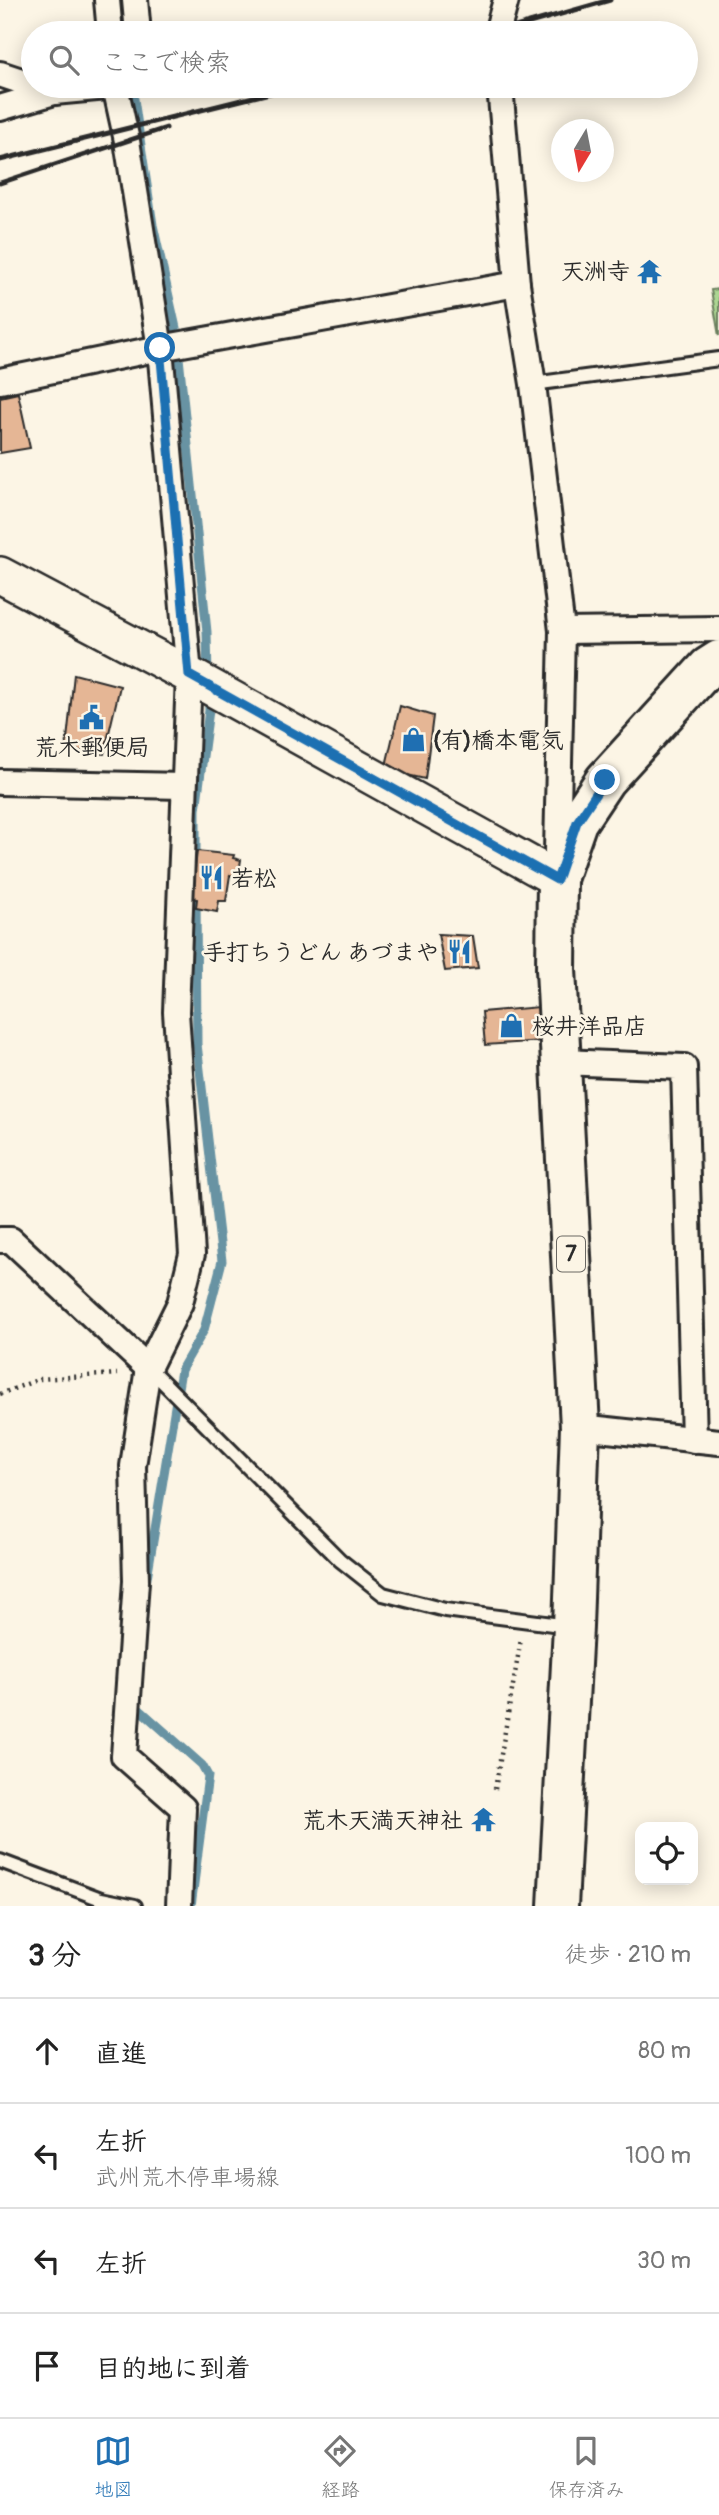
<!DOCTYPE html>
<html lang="ja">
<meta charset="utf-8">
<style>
:root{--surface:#fff;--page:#f6f6f6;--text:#222;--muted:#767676;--line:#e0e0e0;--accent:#1f6fb2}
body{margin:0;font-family:Pangolin,"Klee One",sans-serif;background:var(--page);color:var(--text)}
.controls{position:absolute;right:21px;bottom:21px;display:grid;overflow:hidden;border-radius:14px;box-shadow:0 4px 18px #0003}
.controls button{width:63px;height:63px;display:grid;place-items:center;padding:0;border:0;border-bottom:2px solid var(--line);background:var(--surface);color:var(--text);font:35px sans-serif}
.compass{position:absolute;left:551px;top:119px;width:63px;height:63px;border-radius:50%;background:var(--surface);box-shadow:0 4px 18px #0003;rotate:190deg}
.stop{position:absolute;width:21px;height:21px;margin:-16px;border:5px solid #1f6fb2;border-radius:50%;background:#fff}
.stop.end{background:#1f6fb2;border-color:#fff;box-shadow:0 2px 7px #0008}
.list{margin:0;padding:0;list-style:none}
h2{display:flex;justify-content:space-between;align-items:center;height:91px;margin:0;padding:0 28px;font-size:30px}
h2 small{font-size:23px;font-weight:400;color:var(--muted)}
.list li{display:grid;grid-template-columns:46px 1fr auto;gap:21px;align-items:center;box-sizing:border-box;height:105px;padding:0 28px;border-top:2px solid var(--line)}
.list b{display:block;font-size:26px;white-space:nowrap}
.list p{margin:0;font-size:23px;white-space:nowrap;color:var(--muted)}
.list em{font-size:23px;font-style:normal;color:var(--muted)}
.icon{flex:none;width:38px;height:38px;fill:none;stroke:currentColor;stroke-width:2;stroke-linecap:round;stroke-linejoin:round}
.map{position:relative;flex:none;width:719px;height:1906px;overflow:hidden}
.search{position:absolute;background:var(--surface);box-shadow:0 4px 18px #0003;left:21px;right:21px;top:21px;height:77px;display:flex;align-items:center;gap:18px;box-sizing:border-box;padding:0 24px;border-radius:38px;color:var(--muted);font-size:26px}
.sheet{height:511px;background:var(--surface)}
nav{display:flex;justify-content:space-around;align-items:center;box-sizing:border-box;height:98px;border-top:2px solid var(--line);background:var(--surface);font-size:19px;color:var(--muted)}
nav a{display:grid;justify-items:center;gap:4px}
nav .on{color:var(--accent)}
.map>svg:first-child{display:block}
.green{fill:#add693;stroke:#6c805f;stroke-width:2}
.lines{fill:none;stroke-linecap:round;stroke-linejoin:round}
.stream{stroke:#6893a3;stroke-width:9}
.building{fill:#e5b695;stroke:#2b2b2b;stroke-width:2}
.service-casing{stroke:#2b2b2b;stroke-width:18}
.minor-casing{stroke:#2b2b2b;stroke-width:30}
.secondary-casing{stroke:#2b2b2b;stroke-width:40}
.primary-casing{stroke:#2b2b2b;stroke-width:44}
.path{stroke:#2b2b2b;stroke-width:4.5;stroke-dasharray:2 5;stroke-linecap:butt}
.service{stroke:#fcf5e5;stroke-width:12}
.minor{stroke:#fcf5e5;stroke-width:24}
.secondary{stroke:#fcf5e5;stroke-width:35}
.primary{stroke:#fcf5e5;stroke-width:38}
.rail{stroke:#2b2b2b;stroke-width:5}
.route{stroke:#1f6fb2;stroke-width:9}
.labels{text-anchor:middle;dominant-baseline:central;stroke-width:5;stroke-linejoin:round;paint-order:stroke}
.shield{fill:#fcf5e5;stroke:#6a6863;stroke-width:2}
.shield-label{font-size:21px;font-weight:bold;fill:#2b2b2b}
.poi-label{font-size:23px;font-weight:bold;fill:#2b2b2b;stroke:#fcf5e5;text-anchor:end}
</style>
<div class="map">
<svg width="719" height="1906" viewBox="0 0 719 1906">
<rect width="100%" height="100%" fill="#fcf5e5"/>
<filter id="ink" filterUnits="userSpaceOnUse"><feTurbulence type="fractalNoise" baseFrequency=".0143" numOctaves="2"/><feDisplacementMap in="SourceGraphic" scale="14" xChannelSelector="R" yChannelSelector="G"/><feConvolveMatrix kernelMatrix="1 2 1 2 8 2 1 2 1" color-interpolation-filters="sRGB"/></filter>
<g filter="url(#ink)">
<!-- green -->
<path class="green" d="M719 289V336L711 290Z"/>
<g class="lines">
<!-- stream -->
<g class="stream">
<path d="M132 86 153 225 176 328 207 632 208 677"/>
<path d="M196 872V810L209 710 208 694"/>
<path d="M146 1584 181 1370 204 1330 222 1261 197 1044 196 889"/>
<path d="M136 1701 138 1708 202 1765 208 1776 191 1906"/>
</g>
</g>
<!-- building -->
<g class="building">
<path d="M18 393 30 448 0 453V397Z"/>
<path d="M74 674 120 686 104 754 66 749Z"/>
<path d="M400 706 433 716 425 779 385 770Z"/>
<path d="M197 851 234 855 233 858 241 860 238 877 230 875 226 901H219L217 912 196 908 197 899 191 898 190 869H195Z"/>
<path d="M438 934 473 936 478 968 445 971Z"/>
<path d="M539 1007 542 1041 485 1045 482 1012Z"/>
</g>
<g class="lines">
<defs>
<g id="service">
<path d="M533 384 719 359"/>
<path d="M149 1368 340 1560 383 1594 445 1610 568 1626"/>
<path d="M0 1861 101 1899 135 1906"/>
</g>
<g id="minor">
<path d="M107 0 110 33"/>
<path d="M135 0 138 33"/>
<path d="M497 33 506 0"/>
<path d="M0 74 33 85"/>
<path d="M35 86 54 92 118 86"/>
<path d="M115 86 127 141 160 348 189 675 176 1012 192 1254 180 1303 148 1368 133 1466 136 1581 124 1756 183 1808 179 1906"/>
<path d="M500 86 517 284 533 384 562 631 557 851"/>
<path d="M0 108 54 92"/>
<path d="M0 381 160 348 517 284"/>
<path d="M562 631 719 629"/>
<path d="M0 782 183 786"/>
<path d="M561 1062 684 1067 694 1440"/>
<path d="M0 1240H11L148 1368"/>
<path d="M580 1427 719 1442"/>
</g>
<path id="secondary" d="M0 575 189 675 557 879"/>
<path id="primary" d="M558 1906 573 1627 580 1427 556 969 557 879 577 822 605 780 708 667 719 660"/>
</defs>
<!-- service casing -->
<use href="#service" class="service-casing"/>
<!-- minor casing -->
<use href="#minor" class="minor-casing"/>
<!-- secondary casing -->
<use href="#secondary" class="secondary-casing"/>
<!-- primary casing -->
<use href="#primary" class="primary-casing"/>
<!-- path -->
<g class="path">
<path d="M0 1394 40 1379 117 1374"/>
<path d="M495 1789 521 1639"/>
</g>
<!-- service -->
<use href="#service" class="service"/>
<!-- minor -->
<use href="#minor" class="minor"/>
<!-- secondary -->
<use href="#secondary" class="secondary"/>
<!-- primary -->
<use href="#primary" class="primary"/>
<!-- rail -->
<g class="rail">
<path d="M494 33 610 0"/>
<path d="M0 160 298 86"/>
<path d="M0 183 166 128"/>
</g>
</g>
</g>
<g class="lines" filter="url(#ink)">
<!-- route -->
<path class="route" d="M160 348 189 675 557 880 577 822 605 780"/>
</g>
<!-- icons -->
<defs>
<symbol id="temple-bare" viewBox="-9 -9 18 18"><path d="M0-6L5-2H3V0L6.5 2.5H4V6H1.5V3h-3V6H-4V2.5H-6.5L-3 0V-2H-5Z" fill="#1f6fb2" stroke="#fcf5e5" stroke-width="2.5" paint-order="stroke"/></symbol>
<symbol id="civic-bare" viewBox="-9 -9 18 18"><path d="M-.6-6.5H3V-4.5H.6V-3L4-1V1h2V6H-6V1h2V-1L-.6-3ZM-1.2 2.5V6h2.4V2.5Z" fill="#1f6fb2" stroke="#fcf5e5" stroke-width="2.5" paint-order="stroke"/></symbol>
<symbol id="shop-bare" viewBox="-9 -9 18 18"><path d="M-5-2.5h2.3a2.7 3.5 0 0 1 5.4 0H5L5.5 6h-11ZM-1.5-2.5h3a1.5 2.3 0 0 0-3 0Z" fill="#1f6fb2" stroke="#fcf5e5" stroke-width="2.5" paint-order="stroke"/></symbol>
<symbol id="restaurant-bare" viewBox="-9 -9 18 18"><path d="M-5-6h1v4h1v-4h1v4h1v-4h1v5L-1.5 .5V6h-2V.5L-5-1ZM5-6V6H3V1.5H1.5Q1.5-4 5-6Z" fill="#1f6fb2" stroke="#fcf5e5" stroke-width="2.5" paint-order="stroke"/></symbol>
</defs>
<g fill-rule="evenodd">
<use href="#temple-bare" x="632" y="254" width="35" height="35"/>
<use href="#civic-bare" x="74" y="700" width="35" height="35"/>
<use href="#shop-bare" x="396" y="722" width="35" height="35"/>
<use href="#restaurant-bare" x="194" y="860" width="35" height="35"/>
<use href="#restaurant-bare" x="442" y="934" width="35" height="35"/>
<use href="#shop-bare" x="494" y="1008" width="35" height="35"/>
<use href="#temple-bare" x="466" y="1802" width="35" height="35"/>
</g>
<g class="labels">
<!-- shield labels -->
<rect class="shield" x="557" y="1236.5" width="28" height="35" rx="5"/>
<g class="shield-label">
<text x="571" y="1254">7</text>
</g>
<!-- poi labels -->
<g class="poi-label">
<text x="630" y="271">天洲寺</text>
<text x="433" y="740" text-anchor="start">(有)橋本電気</text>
<text x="92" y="747" text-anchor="middle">荒木郵便局</text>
<text x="231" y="878" text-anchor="start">若松</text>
<text x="439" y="952">手打ちうどん あづまや</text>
<text x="532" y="1026" text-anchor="start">桜井洋品店</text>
<text x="463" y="1820">荒木天満天神社</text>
</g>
</g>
</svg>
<div class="controls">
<button><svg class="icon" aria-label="locate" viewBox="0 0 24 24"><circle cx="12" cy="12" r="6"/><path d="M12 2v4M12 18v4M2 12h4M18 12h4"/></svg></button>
</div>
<svg class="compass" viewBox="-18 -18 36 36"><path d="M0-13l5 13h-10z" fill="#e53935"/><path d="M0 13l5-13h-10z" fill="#767676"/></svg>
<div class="stop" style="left:160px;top:348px"></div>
<div class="stop end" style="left:605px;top:780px"></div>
<div class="search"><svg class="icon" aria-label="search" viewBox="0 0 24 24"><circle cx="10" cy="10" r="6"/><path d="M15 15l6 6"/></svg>ここで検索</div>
</div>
<section class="sheet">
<h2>3 分<small>徒歩 · 210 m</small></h2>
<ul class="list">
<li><svg class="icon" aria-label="ahead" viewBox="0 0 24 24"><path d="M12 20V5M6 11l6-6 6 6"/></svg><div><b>直進</b></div><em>80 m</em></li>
<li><svg class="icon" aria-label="left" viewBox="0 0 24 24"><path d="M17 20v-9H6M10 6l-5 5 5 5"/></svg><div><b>左折</b><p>武州荒木停車場線</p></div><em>100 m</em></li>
<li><svg class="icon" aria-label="left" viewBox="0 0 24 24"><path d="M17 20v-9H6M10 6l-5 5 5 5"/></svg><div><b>左折</b></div><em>30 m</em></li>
<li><svg class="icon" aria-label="arrive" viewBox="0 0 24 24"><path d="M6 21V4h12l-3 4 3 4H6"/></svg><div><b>目的地に到着</b></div></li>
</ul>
</section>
<nav>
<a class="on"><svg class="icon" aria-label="map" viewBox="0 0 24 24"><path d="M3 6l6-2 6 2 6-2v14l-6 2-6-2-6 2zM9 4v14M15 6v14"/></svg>地図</a>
<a><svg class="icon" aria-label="directions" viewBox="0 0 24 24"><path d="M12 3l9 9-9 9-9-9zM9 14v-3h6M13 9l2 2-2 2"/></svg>経路</a>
<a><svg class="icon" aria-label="saved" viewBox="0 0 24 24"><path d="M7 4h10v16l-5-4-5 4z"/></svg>保存済み</a>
</nav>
